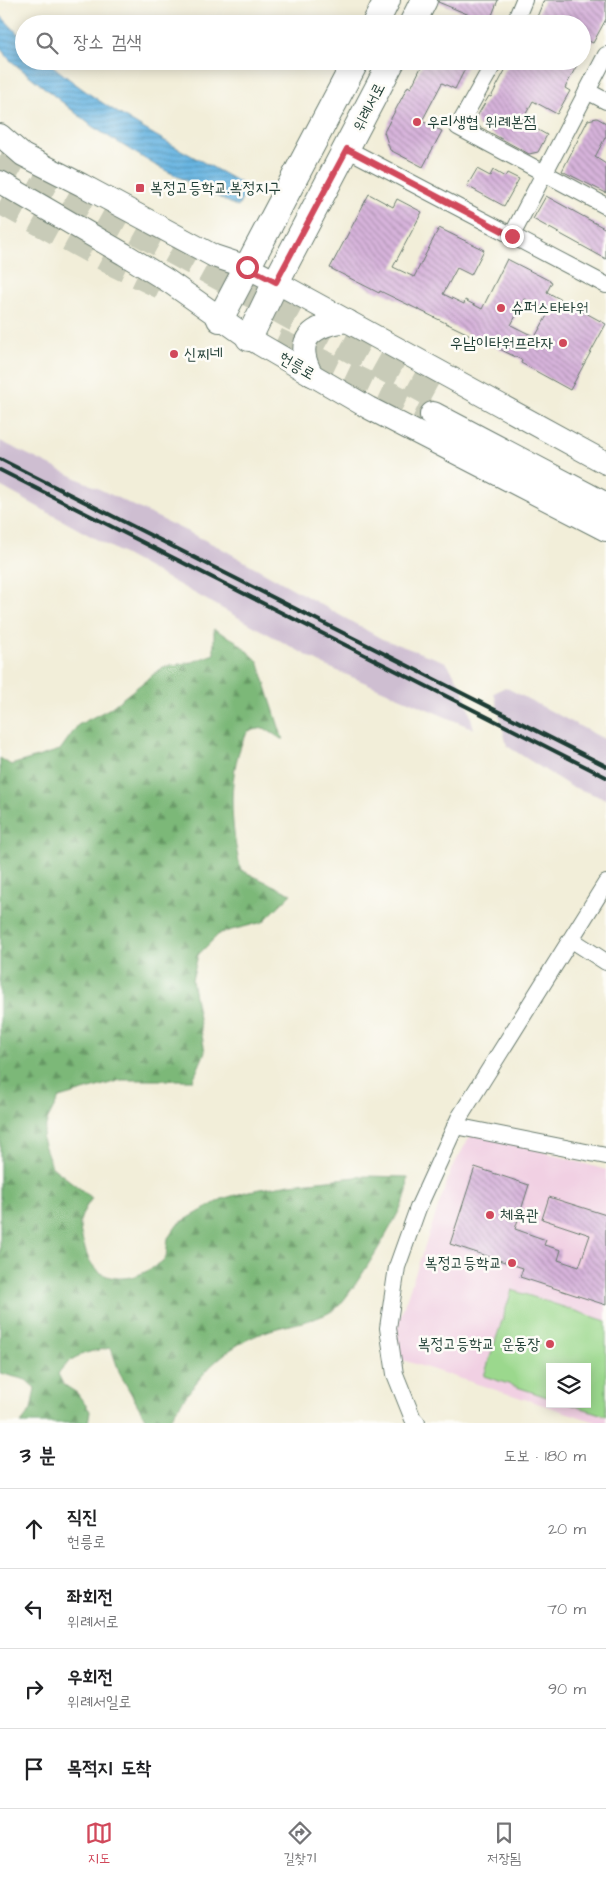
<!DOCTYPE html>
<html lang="ko">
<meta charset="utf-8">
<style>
:root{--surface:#fff;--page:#f6f6f6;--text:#202124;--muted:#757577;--line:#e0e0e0;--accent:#d1495b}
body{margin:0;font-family:"Architects Daughter","Poor Story",sans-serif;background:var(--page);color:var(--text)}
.controls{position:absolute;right:15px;bottom:15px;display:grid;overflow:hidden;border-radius:0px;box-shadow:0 2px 12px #0003}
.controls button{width:45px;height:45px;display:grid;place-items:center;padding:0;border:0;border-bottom:1px solid var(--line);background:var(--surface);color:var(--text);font:25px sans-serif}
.stop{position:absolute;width:15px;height:15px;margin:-11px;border:4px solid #d1495b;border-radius:50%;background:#fff}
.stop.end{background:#d1495b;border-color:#fff;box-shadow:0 1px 5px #0008}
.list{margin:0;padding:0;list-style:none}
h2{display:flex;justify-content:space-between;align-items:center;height:65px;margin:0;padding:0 20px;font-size:21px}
h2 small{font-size:16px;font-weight:400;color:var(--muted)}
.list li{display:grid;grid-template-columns:32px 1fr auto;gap:15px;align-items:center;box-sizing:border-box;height:80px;padding:0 20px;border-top:1px solid var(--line)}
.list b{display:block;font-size:19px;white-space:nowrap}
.list p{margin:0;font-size:16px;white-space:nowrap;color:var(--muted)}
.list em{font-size:16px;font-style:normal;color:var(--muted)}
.icon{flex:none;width:28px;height:28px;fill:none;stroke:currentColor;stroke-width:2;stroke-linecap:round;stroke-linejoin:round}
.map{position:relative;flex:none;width:606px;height:1423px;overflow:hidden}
.search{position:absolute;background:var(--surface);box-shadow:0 2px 12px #0003;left:15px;right:15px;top:15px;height:55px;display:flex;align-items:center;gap:12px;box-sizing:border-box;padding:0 18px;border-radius:28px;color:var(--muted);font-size:19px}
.sheet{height:385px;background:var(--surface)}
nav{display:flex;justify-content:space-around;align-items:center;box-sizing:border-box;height:70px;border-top:1px solid var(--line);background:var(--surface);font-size:14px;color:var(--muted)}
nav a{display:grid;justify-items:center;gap:2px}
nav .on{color:var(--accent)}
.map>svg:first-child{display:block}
.built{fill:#f1d0e3;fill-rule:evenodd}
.industrial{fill:#cebed1}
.grass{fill:#9bd88d;stroke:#5d8a60}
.forest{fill:url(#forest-firs);stroke:#4e7a56}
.water{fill:url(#water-rules);stroke:#43788a}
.building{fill:url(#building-back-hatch);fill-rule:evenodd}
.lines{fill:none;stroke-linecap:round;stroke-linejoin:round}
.primary-tunnel{stroke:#c8cbb8;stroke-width:26;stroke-dasharray:26 13;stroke-linecap:butt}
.minor-casing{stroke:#697b6e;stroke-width:18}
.secondary-casing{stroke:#697b6e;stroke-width:24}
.primary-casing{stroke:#697b6e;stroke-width:28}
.minor{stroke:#fff;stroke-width:16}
.secondary{stroke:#fff;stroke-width:22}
.primary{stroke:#fff;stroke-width:26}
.rail{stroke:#1f3d34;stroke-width:4}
.route{stroke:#d1495b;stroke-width:6}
.poi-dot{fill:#d1495b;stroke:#fdfcf7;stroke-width:2}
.labels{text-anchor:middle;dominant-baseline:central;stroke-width:5;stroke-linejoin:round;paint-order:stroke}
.street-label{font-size:16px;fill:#1f3d34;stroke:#fdfcf7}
.poi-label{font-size:16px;fill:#1f3d34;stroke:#fdfcf7;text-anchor:start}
</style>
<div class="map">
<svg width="606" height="1423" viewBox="0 0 606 1423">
<defs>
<pattern id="forest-firs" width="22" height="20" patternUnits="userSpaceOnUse" patternTransform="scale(1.25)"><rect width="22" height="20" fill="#7cb878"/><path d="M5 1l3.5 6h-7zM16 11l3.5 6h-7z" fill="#659763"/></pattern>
<pattern id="water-rules" width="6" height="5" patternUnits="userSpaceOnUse" patternTransform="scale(1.25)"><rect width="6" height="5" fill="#67b4e1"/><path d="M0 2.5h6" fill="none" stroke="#5494b7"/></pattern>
<pattern id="building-back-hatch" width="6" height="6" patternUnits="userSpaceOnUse" patternTransform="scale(1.25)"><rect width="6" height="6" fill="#d7b3db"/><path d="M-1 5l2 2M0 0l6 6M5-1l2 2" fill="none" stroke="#ae93b2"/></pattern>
</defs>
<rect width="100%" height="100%" fill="#fdfcf7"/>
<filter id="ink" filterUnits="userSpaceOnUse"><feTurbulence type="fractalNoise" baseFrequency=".02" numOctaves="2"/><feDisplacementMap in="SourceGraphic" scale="10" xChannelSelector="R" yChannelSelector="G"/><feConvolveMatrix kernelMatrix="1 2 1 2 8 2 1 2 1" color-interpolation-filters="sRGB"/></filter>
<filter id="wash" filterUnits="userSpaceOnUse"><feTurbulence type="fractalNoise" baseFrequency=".0096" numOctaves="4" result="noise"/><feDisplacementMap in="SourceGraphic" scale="20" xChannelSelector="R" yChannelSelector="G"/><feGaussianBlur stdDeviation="1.12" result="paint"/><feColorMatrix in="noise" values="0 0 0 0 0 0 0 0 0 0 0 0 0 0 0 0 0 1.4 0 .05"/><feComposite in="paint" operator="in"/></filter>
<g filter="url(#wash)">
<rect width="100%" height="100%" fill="#f2eed9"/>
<!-- built -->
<path class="built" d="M473 1131 606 1170V1423H599L387 1355 451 1170ZM550 1367H587V1404H550Z"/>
<!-- industrial -->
<g class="industrial">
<path d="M0 441 219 547 382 639 446 662 463 688 474 729 326 666 0 486Z"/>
<path d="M505 687 606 740V799L570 786 507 746 494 693Z"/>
</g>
<!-- grass -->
<path class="grass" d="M512 1290 606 1321V1416L570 1404H587V1367H550V1398L484 1376Z"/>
<!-- forest -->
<path class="forest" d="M214 629 236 641 258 661 283 740 264 728 248 731C226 768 230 829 241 870L291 894 263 922 220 933 198 955 192 980 205 1052 193 1080H121L59 1098 48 1119 42 1139 52 1167 92 1198C88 1204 83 1211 81 1218 78 1226 82 1238 84 1245 94 1291 138 1283 166 1258L168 1238 178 1224 222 1199 249 1191 290 1184 366 1176 408 1177C407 1183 408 1190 406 1195 401 1213 348 1302 334 1310 313 1323 284 1324 262 1333 214 1352 195 1383 167 1423H150L145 1418 120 1374 111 1348C89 1351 70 1355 58 1374L63 1384 77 1393 90 1411 88 1423H21L31 1410 35 1388 26 1380 0 1373V758L11 765 60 750 78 725 109 709 163 667 192 662 214 654Z"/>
<!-- water -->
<path class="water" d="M0 15 24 40V61H47C107 113 179 148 248 187L238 207 155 165 93 127 10 60 0 48Z"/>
<g id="blocks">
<!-- building -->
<g class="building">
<path d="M439 0H498L489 23 438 2Z"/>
<path d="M544 0H606V19L593 43 582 38V24H534Z"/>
<path d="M424 61H469L455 89 442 83 422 121 442 131 423 167 390 150 384 132 408 86 411 88Z"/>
<path d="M510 61H579L565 88 570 91 557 114 533 101 522 121 547 135 538 152 529 154 478 126 476 118 489 96 491 97Z"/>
<path d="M597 118 606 123V136L595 157 606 164V193L562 171 588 120Z"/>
<path d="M477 169 490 176 493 170 505 177 507 173 519 179 504 206 467 186Z"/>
<path d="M369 194 393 207 397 199 422 212 393 267 414 277 439 228 484 250 471 275 457 268 443 294 464 304 465 300 482 309 507 259 552 282 547 292 606 324 570 390 521 363 522 360 380 291 379 293 330 268ZM525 299 549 312 535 337 511 325Z"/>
<path d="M546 196 606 229V259L533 219Z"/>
<path d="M475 1167 529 1185 515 1229 546 1240 544 1245 561 1250 558 1260 579 1267 590 1235 542 1219 549 1197 606 1215V1305L520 1277 523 1268 450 1244Z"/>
</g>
</g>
</g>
<g filter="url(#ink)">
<use href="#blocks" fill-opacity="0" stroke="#697b6e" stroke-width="1"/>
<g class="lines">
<!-- primary-tunnel -->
<g class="primary-tunnel">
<path d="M0 156 440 399"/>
<path d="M0 201 117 265 163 287"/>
<path d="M241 324 433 415"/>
</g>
<defs>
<g id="minor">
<path d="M514 24 524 0"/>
<path d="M495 61 458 127 606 206"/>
<path d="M587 91 606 101"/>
<path d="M347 149 606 285"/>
<path d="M512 235 606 55"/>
<path d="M572 940 606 962"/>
<path d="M455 1126 606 1156"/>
<path d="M417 1423 413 1419 395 1374 388 1328 397 1267 418 1208 459 1118 606 883"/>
</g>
<g id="secondary">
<path d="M0 135 23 155 82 185 214 256 247 267 276 282 606 463"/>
<path d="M0 182 124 254 168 281 249 338 369 408 606 530"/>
<path d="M312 375C292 338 313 325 348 321"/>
</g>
<g id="primary">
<path d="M375 24 387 0"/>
<path d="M412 24 424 0"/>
<path d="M220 319 356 61"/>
<path d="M249 338 276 282 392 61"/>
<path d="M433 415 606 506"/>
</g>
</defs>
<!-- minor casing -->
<use href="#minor" class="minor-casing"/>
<!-- secondary casing -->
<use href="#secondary" class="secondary-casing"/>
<!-- primary casing -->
<use href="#primary" class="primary-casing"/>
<!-- minor -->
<use href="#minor" class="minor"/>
<!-- secondary -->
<use href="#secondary" class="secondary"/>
<!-- primary -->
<use href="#primary" class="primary"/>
<!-- rail -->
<g class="rail">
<path d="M0 459 606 766"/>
<path d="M0 470 606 777"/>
</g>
</g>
</g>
<g class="lines" filter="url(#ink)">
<!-- route -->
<path class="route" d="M247 267 276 282 347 149 512 236"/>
</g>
<!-- markers -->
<g class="poi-dot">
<circle cx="417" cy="122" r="5"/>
<rect x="135" y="183" width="10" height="10" rx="2.5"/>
<circle cx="501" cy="308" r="5"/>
<circle cx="563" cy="343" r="5"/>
<circle cx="174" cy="354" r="5"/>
<circle cx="490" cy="1215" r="5"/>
<circle cx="512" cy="1263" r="5"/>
<circle cx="550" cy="1344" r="5"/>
</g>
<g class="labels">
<!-- street labels -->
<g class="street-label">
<text transform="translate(369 107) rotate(-63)">위례서로</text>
<text transform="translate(297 366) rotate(30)">헌릉로</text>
</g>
<!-- poi labels -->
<g class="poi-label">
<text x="427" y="122">우리생협 위례본점</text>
<text x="150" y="188">복정고등학교.복정지구</text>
<text x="511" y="308">슈퍼스타타워</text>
<text x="553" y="343" text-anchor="end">우남이타워프라자</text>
<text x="184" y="354">신찌네</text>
<text x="500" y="1215">체육관</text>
<text x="502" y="1263" text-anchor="end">복정고등학교</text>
<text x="540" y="1344" text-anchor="end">복정고등학교 운동장</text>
</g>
</g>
</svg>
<div class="controls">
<button><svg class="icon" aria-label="layers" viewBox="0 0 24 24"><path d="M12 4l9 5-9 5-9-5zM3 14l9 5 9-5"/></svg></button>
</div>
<div class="stop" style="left:247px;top:267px"></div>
<div class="stop end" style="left:512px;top:236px"></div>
<div class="search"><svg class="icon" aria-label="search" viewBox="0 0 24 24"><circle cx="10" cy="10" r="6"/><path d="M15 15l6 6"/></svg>장소 검색</div>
</div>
<section class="sheet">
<h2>3 분<small>도보 · 180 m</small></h2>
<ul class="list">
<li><svg class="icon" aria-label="ahead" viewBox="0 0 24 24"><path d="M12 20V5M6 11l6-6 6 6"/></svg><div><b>직진</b><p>헌릉로</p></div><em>20 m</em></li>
<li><svg class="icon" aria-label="left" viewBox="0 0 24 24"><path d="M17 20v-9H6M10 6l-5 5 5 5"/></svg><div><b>좌회전</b><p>위례서로</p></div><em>70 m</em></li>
<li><svg class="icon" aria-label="right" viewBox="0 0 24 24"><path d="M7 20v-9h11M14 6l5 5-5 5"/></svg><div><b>우회전</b><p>위례서일로</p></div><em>90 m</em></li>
<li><svg class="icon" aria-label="arrive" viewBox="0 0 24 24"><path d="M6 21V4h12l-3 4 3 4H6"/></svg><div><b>목적지 도착</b></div></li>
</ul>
</section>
<nav>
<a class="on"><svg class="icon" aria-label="map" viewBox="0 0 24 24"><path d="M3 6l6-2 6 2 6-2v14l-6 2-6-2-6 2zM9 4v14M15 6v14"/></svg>지도</a>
<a><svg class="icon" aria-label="directions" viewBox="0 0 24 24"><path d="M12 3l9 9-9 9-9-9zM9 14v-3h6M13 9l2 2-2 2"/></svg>길찾기</a>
<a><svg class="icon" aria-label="saved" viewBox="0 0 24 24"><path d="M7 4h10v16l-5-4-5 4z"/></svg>저장됨</a>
</nav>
